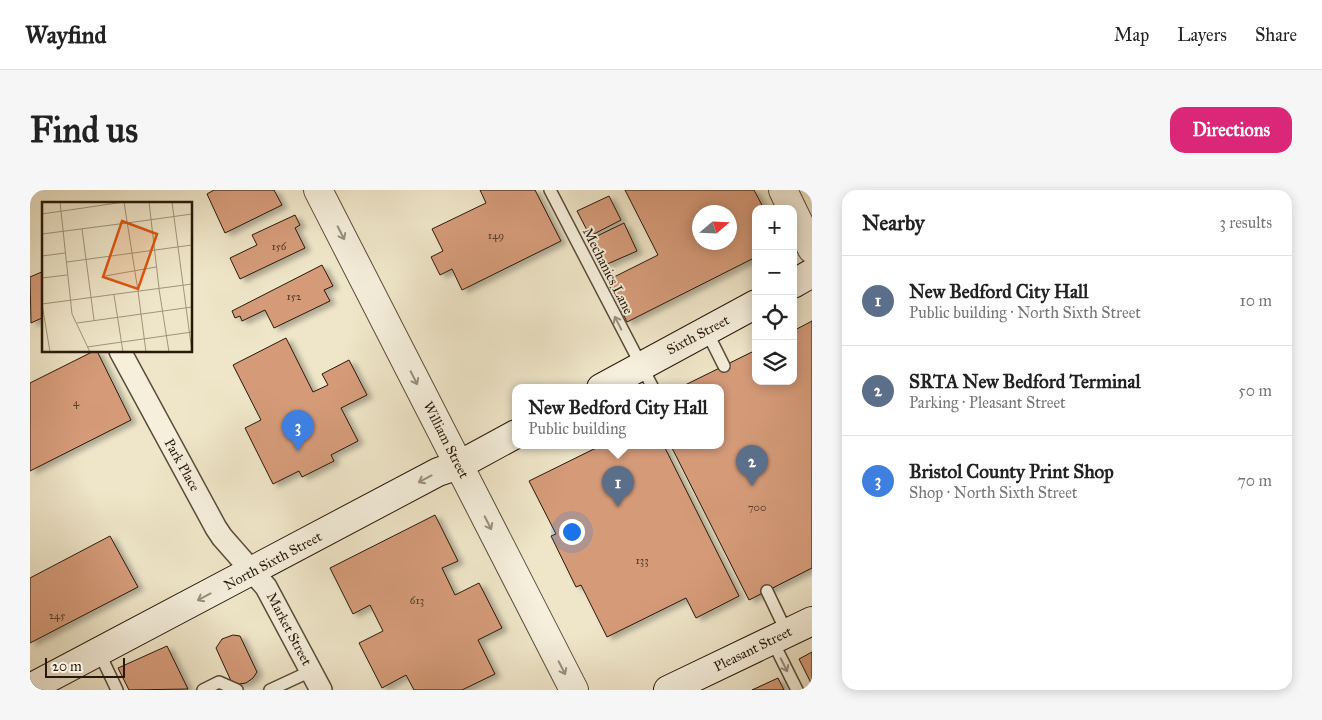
<!DOCTYPE html>
<meta charset="utf-8">
<style>
:root{--surface:#fff;--page:#f6f6f6;--text:#222;--muted:#767676;--line:#e0e0e0;--accent:#db2777}
body{margin:0;font-family:"IM FELL Great Primer",serif;background:var(--page);color:var(--text)}
.controls{position:absolute;right:15px;top:15px;display:grid;overflow:hidden;border-radius:10px;box-shadow:0 2px 12px #0003}
.controls button{width:45px;height:45px;display:grid;place-items:center;padding:0;border:0;border-bottom:1px solid var(--line);background:var(--surface);color:var(--text);font:25px sans-serif}
.compass{position:absolute;left:662px;top:15px;width:45px;height:45px;border-radius:50%;background:var(--surface);box-shadow:0 2px 12px #0003;rotate:71deg}
.scale{position:absolute;left:15px;bottom:12px;width:80px;box-sizing:border-box;padding-left:5px;border:2px solid #29190b;border-top:0;font-size:14px;line-height:18px;white-space:nowrap;color:#29190b;-webkit-text-stroke:4px #f5efdc;paint-order:stroke}
.you{position:absolute;left:541px;top:341px;width:18px;height:18px;margin:-12px;border:4px solid #fff;border-radius:50%;background:#1a73e8;box-shadow:0 0 0 8px #1a73e833}
.badge{display:grid;place-items:center;width:32px;height:32px;border-radius:50%;background:var(--accent);color:#fff;font-size:16px;font-weight:700}
.pin{position:absolute;translate:-50% -41px;filter:drop-shadow(0 1px 2px #0008)}
.pin::after{content:'';position:absolute;top:26px;width:18px;height:15px;background:inherit;clip-path:polygon(0 0,100% 0,50% 100%)}
.popup{position:absolute;left:482px;top:194px;width:212px;height:65px;box-sizing:border-box;display:grid;place-content:center;border-radius:10px;background:var(--surface);filter:drop-shadow(0 1px 4px #0005);font-size:16px;white-space:nowrap;color:var(--muted)}
.popup b{font-size:19px;color:var(--text)}
.popup::after{content:'';position:absolute;left:50%;top:100%;margin-left:-10px;border:10px solid transparent;border-top-color:var(--surface)}
.list{margin:0;padding:0;list-style:none}
h2{display:flex;justify-content:space-between;align-items:center;height:65px;margin:0;padding:0 20px;font-size:21px}
h2 small{font-size:16px;font-weight:400;color:var(--muted)}
.list li{display:grid;grid-template-columns:32px 1fr auto;gap:15px;align-items:center;box-sizing:border-box;height:90px;padding:0 20px;border-top:1px solid var(--line)}
.list b{display:block;font-size:19px;white-space:nowrap}
.list p{margin:0;font-size:16px;white-space:nowrap;color:var(--muted)}
.list em{font-size:16px;font-style:normal;color:var(--muted)}
.icon{flex:none;width:28px;height:28px;fill:none;stroke:currentColor;stroke-width:2;stroke-linecap:round;stroke-linejoin:round}
.map{position:relative;flex:none;width:782px;height:500px;overflow:hidden;border-radius:15px}
header{display:flex;align-items:center;gap:30px;box-sizing:border-box;height:70px;padding:0 25px;background:var(--surface);border-bottom:1px solid var(--line)}
header strong{font-size:24px}
nav{display:flex;gap:28px;margin-inline-start:auto;font-size:18px}
.intro{display:flex;align-items:center;justify-content:space-between;box-sizing:border-box;height:120px;padding:0 30px}
h1{margin:0;font-size:35px}
.button{padding:12px 22px;border-radius:15px;background:var(--accent);color:#fff;font-size:18px;font-weight:700}
main{display:flex;gap:30px;padding:0 30px}
aside{flex:1;background:var(--surface);border-radius:15px;box-shadow:0 2px 12px #0003}
.map>svg:first-child{display:block}
.building{fill:#d59b79;stroke:#29190b;fill-rule:evenodd;filter:url(#shadow)}
.lines{fill:none;stroke-linecap:round;stroke-linejoin:round}
.service-casing{stroke:#5a4c3a;stroke-width:14}
.minor-casing{stroke:#5a4c3a;stroke-width:24}
.tertiary-casing{stroke:#5a4c3a;stroke-width:30}
.secondary-casing{stroke:#29190b;stroke-width:30}
.service{stroke:#f5efdc;stroke-width:11}
.minor{stroke:#f5efdc;stroke-width:21}
.tertiary{stroke:#f5efdc;stroke-width:28}
.secondary{stroke:#f5efdc;stroke-width:28}
.oneway{stroke:#998f7e}
.labels{text-anchor:middle;dominant-baseline:central;stroke-width:4;stroke-linejoin:round;paint-order:stroke}
.number-label{font-size:11px;fill:#543a26}
.street-label{font-size:14px;fill:#29190b;stroke:#f5efdc}
.inset-road{fill:none;stroke:#a0947d;stroke-width:1}
.view{fill:#de560c;fill-opacity:0.15;stroke:#de560c;stroke-width:2.5}
.inset-edge{fill:none;stroke:#29190b;stroke-width:2.5}
</style>
<header>
<strong>Wayfind</strong>
<nav><a>Map</a><a>Layers</a><a>Share</a></nav>
</header>
<div class="intro"><h1>Find us</h1><a class="button">Directions</a></div>
<main>
<div class="map">
<svg width="782" height="500" viewBox="0 0 782 500">
<defs>
<filter id="shadow"><feDropShadow dx="5.5" dy="3" stdDeviation="2.5" flood-color="#0004"/></filter>
</defs>
<rect width="100%" height="100%" fill="#efe6c9"/>
<filter id="stains"><feTurbulence type="fractalNoise" baseFrequency=".004" numOctaves="4"/><feColorMatrix values="0 0 0 0 .2 0 0 0 0 .09 0 0 0 0 .02 0 0 0 .5 -.17"/></filter>
<radialGradient id="worn" r=".72"><stop offset=".6" stop-color="#630" stop-opacity="0"/><stop offset="1" stop-color="#630" stop-opacity=".3"/></radialGradient>
<!-- building -->
<g class="building">
<path d="M184 0H244L252 15 195 43 177 4Z"/>
<path d="M450 0H505L531 51 432 100 422 79 410 85 401 67 413 61 402 39 456 13Z"/>
<path d="M595 0H724L734 19H726V67L597 132 580 97 583 95 580 89 628 65ZM669 22H699V52H669Z"/>
<path d="M579 6 591 30 560 46 547 21Z"/>
<path d="M265 25 270 35 265 38 275 58 210 89 200 68 227 55 222 45Z"/>
<path d="M594 33 607 61 575 75 563 48Z"/>
<path d="M292 75 303 96 294 100 300 111 244 138 235 120 212 131 210 126 205 128 202 121Z"/>
<path d="M14 81V127L1 133 0 87Z"/>
<path d="M782 131V378L719 410 641 256H690V198H649L726 160V191H763V141Z"/>
<path d="M256 148 283 202 298 195 292 184 319 170 337 205 311 218 328 251 301 265 304 271 272 287 269 281 243 294 215 238 231 230 203 175Z"/>
<path d="M64 161H67L101 230 0 281V193Z"/>
<path d="M570 256H634L709 406 666 428 656 408 577 447 551 395 546 397 521 346 526 344 499 291Z"/>
<path d="M405 325 428 371 412 378 425 405 449 393 472 438 448 450 465 484 432 500H384L376 485 352 498 329 453 353 441 340 415 323 424 300 378Z"/>
<path d="M80 346 108 397 0 453V388Z"/>
<path d="M203 445 210 446 227 482 223 488 216 493 209 494 202 493 186 458 192 449Z"/>
<path d="M137 456 158 499 99 500 88 478Z"/>
<path d="M782 462V495L769 469Z"/>
<path d="M748 488 754 500H722Z"/>
</g>
<g class="lines">
<defs>
<g id="service">
<path d="M520 0 623 198"/>
<path d="M676 140 694 176"/>
<path d="M737 401 757 443"/>
<path d="M742 450 767 500"/>
<path d="M69 462 87 500"/>
<path d="M173 500 189 492 207 500"/>
<path d="M240 500 281 481"/>
</g>
<path id="minor" d="M90 161 186 338 192 347 236 397 291 500"/>
<g id="tertiary">
<path d="M288 0 544 500"/>
<path d="M753 0 762 19"/>
<path d="M763 21 782 59"/>
</g>
<g id="secondary">
<path d="M763 94 782 83"/>
<path d="M571 198 726 114"/>
<path d="M0 498 408 282 429 275 486 244"/>
<path d="M638 500 782 431"/>
</g>
</defs>
<!-- service casing -->
<use href="#service" class="service-casing"/>
<!-- minor casing -->
<use href="#minor" class="minor-casing"/>
<!-- tertiary casing -->
<use href="#tertiary" class="tertiary-casing"/>
<!-- secondary casing -->
<use href="#secondary" class="secondary-casing"/>
<!-- service -->
<use href="#service" class="service"/>
<!-- minor -->
<use href="#minor" class="minor"/>
<!-- tertiary -->
<use href="#tertiary" class="tertiary"/>
<!-- secondary -->
<use href="#secondary" class="secondary"/>
</g>
<!-- one-way arrows -->
<defs><path id="oneway-shaft" d="M-6 0H5M1.5-3L5.5 0L1.5 3" fill="none" stroke-width="1.6" stroke-linecap="round" stroke-linejoin="round" transform="scale(1.25)"/></defs>
<g class="oneway">
<use href="#oneway-shaft" transform="translate(311 43) rotate(63)"/>
<use href="#oneway-shaft" transform="translate(588 133) rotate(-117)"/>
<use href="#oneway-shaft" transform="translate(384 188) rotate(63)"/>
<use href="#oneway-shaft" transform="translate(395 289) rotate(152)"/>
<use href="#oneway-shaft" transform="translate(458 333) rotate(63)"/>
<use href="#oneway-shaft" transform="translate(174 407) rotate(152)"/>
<use href="#oneway-shaft" transform="translate(754 475) rotate(63)"/>
<use href="#oneway-shaft" transform="translate(532 478) rotate(63)"/>
</g>
<g class="labels">
<!-- number labels -->
<g class="number-label">
<text x="466" y="45">149</text>
<text x="249" y="56">156</text>
<text x="264" y="106">152</text>
<text x="46" y="212">4</text>
<text x="727" y="317">700</text>
<text x="612" y="370">133</text>
<text x="387" y="410">613</text>
<text x="27" y="425">245</text>
</g>
<!-- street labels -->
<g class="street-label">
<text transform="translate(578 81) rotate(63)">Mechanics Lane</text>
<text transform="translate(668 145) rotate(-28)">Sixth Street</text>
<text transform="translate(416 250) rotate(63)">William Street</text>
<text transform="translate(152 275) rotate(61)">Park Place</text>
<text transform="translate(243 371) rotate(-28)">North Sixth Street</text>
<text transform="translate(259 439) rotate(62)">Market Street</text>
<text transform="translate(723 459) rotate(-26)">Pleasant Street</text>
</g>
</g>
<!-- overview -->
<g transform="translate(12 12)">
<rect width="150" height="150" fill="#efe6c9"/>
<path class="inset-road" d="M18 0 30 112 48 150M82 0 96 89M107 0 117 86M130 0 150 150M0 12 82 0M85 21 150 12M40 27 52 118M0 32 85 21M0 54 23 51M25 60 150 43M63 74 114 65M0 76 25 73M117 87 127 150M96 89 104 150M72 93 81 150M0 102 8 150M0 102 150 82M35 121 150 105M45 145 150 130"/>
<path class="view" d="M80 19 115 32 96 87 61 75Z"/>
<rect width="150" height="150" class="inset-edge"/>
</g>
<rect width="100%" height="100%" filter="url(#stains)"/>
<rect width="100%" height="100%" fill="url(#worn)"/>
</svg>
<div class="controls">
<button>+</button>
<button>−</button>
<button><svg class="icon" aria-label="locate" viewBox="0 0 24 24"><circle cx="12" cy="12" r="6"/><path d="M12 2v4M12 18v4M2 12h4M18 12h4"/></svg></button>
<button><svg class="icon" aria-label="layers" viewBox="0 0 24 24"><path d="M12 4l9 5-9 5-9-5zM3 14l9 5 9-5"/></svg></button>
</div>
<svg class="compass" viewBox="-18 -18 36 36"><path d="M0-13l5 13h-10z" fill="#e53935"/><path d="M0 13l5-13h-10z" fill="#767676"/></svg>
<div class="scale">20 m</div>
<div class="you"></div>
<div class="pin badge" style="left:588px;top:317px;background:#5c6f8a">1</div>
<div class="popup"><b>New Bedford City Hall</b>Public building</div>
<div class="pin badge" style="left:722px;top:296px;background:#5c6f8a">2</div>
<div class="pin badge" style="left:268px;top:261px;background:#3f7fe0">3</div>
</div>
<aside>
<h2>Nearby<small>3 results</small></h2>
<ul class="list">
<li><span class="badge" style="background:#5c6f8a">1</span><div><b>New Bedford City Hall</b><p>Public building · North Sixth Street</p></div><em>10 m</em></li>
<li><span class="badge" style="background:#5c6f8a">2</span><div><b>SRTA New Bedford Terminal</b><p>Parking · Pleasant Street</p></div><em>50 m</em></li>
<li><span class="badge" style="background:#3f7fe0">3</span><div><b>Bristol County Print Shop</b><p>Shop · North Sixth Street</p></div><em>70 m</em></li>
</ul>
</aside>
</main>
